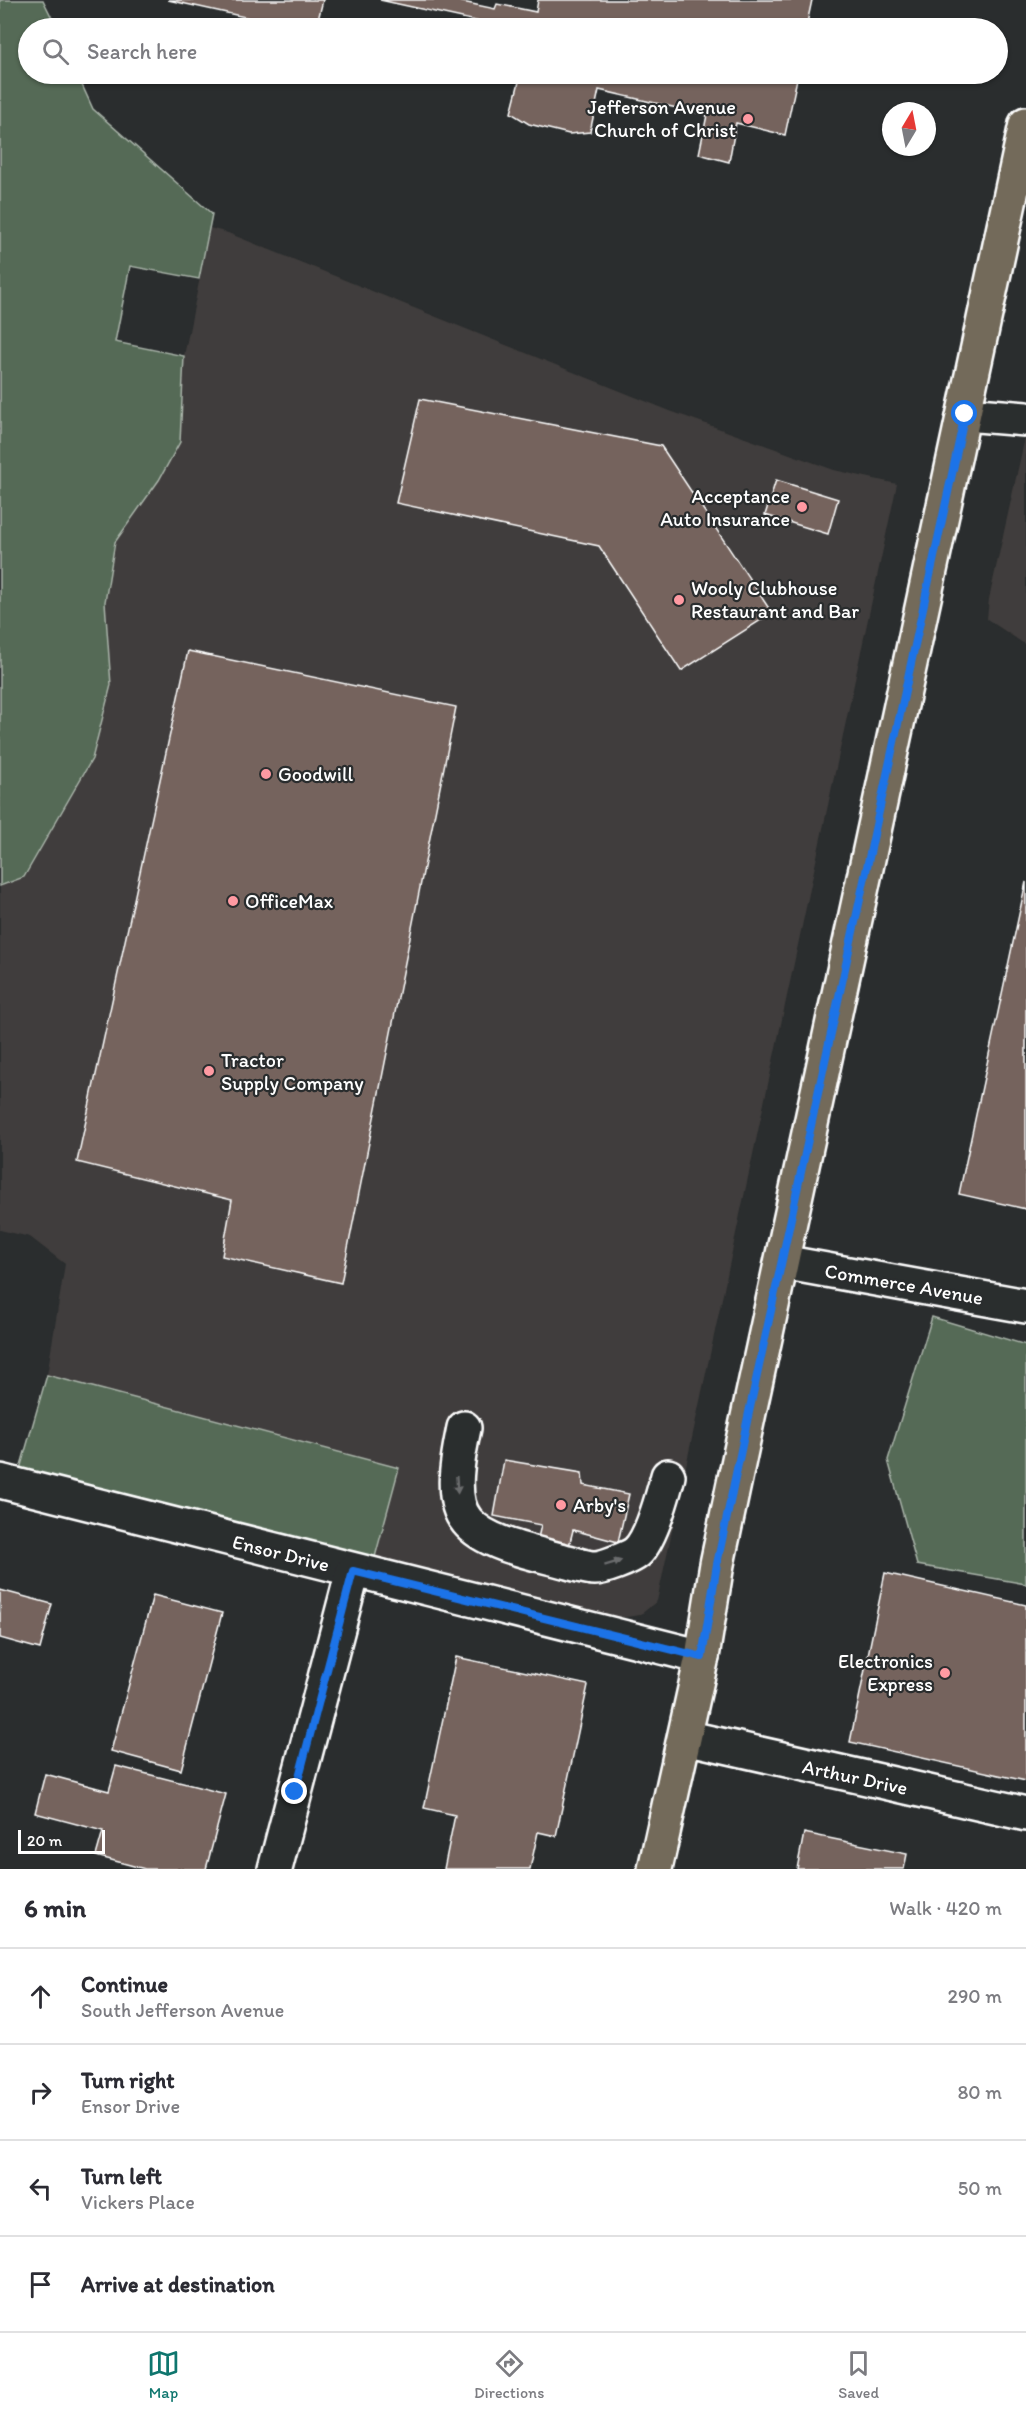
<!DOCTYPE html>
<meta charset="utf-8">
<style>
:root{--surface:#fff;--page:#f7f7f7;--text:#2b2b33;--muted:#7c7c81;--line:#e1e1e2;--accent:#0f766e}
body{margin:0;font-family:Itim,sans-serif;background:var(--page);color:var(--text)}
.compass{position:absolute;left:882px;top:102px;width:54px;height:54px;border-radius:50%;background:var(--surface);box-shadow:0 2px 4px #0004;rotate:10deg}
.scale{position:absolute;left:18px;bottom:15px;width:87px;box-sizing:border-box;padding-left:6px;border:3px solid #fff;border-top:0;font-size:16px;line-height:21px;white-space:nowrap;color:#fff;-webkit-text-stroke:4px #2a2d2e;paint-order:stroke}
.stop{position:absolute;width:18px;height:18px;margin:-14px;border:4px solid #1a73e8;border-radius:50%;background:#fff}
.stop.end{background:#1a73e8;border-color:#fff;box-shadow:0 2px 6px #0008}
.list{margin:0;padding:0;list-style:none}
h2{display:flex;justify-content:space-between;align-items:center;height:78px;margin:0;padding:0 24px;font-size:26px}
h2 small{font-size:20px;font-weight:400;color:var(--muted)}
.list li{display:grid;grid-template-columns:39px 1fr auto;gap:18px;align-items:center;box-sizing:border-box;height:96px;padding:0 24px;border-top:2px solid var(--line)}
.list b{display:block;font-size:22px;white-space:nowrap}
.list p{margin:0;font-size:20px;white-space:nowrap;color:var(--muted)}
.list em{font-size:20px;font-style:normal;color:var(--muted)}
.icon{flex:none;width:33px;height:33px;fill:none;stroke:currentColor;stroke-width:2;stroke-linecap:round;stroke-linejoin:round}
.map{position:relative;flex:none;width:1026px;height:1869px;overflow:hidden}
.search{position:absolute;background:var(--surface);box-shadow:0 2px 4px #0004;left:18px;right:18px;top:18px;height:66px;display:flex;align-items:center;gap:15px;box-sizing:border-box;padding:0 21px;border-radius:33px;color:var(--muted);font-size:22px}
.sheet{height:462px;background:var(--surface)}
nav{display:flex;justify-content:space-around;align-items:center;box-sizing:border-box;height:84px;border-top:2px solid var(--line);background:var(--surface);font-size:16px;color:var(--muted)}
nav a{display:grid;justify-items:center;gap:3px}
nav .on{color:var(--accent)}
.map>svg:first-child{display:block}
.built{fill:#403d3c}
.green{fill:#546a56;stroke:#aab4aa;stroke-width:1.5}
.building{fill:#75635d;stroke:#fff;stroke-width:1.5}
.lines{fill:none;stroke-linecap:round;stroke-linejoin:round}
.minor-casing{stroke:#fff;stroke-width:38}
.major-casing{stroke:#fff;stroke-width:38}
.minor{stroke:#2a2d2e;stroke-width:33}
.major{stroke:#736b5a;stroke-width:33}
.oneway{fill:#6a6c6d}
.route{stroke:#1a73e8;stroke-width:8}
.poi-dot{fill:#ff9aa2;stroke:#2a2d2e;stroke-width:2}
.labels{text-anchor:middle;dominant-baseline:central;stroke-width:4.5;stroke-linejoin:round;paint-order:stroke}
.poi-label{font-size:20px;fill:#fff;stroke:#2a2d2e;text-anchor:start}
.street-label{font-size:20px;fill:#fff;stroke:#2a2d2e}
</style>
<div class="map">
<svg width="1026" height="1869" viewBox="0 0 1026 1869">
<rect width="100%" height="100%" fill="#2a2d2e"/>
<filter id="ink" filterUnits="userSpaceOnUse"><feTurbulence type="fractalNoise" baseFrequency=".0167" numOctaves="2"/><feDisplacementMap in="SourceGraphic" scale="12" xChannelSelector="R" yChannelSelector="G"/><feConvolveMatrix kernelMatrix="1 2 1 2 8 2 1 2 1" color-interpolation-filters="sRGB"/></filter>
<g filter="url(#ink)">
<!-- built -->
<g class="built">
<path d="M210 228 228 233 670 411 834 470 897 484 657 1601 640 1615 619 1618 535 1602 375 1557 399 1468 47 1375 65 1264 30 1237 0 1230V886L24 877 92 759 111 685 105 602 115 542 159 480 180 442 184 356Z"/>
<path d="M1026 433V645L987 619 989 599Z"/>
</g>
<!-- green -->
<g class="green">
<path d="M0 0H43L57 28H28V74H77L93 109 212 214 199 279 130 266 115 342 184 356 180 442 159 480 115 542 105 602 111 685 92 759 24 877 0 886Z"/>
<path d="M932 1317 1026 1345V1584L917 1565 888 1460Z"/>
<path d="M47 1375 399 1468 375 1557 20 1469Z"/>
</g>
<!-- building -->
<g class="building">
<path d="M168 0H323L316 28H295Z"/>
<path d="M380 0H453L495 9 497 4 536 12 538 0H812L806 28H489L490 24Z"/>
<path d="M521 74H798L785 135 736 123 729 162 699 154 707 115 599 90 590 132 569 134 529 124 511 113Z"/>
<path d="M420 399 661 446 772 613 681 671 599 546 396 503Z"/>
<path d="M776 480 838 499 828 534 765 515Z"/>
<path d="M188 651 456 707 341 1283 222 1256 232 1200 77 1162Z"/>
<path d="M1026 882V1209L959 1194Z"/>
<path d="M504 1460 582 1473 583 1485 629 1494 618 1542 573 1530 567 1554 536 1547 541 1525 494 1516Z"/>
<path d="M885 1573 1026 1605V1781L850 1742Z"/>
<path d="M0 1590 52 1604 40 1649 0 1638Z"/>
<path d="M153 1595 222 1613 181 1770 111 1751Z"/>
<path d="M456 1657 588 1685 556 1836 538 1832 530 1869H444L455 1815 424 1808Z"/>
<path d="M116 1766 226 1794 206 1869H145L96 1856 103 1831 35 1813 45 1774 109 1791Z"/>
<path d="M804 1833 907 1854 904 1869H797Z"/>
</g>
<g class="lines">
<defs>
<g id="minor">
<path d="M965 414 1026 419"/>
<path d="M782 1262 1026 1306"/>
<path d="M464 1428C459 1453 448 1499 467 1521 486 1545 539 1554 568 1562 576 1564 586 1568 595 1568 603 1568 630 1558 637 1552 651 1539 663 1495 668 1476"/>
<path d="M0 1481 702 1657"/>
<path d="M685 1737 1026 1814"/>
<path d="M275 1869 353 1571"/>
</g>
<path id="major" d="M655 1869 702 1657 717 1564 748 1417 1026 124"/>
</defs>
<!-- minor casing -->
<use href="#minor" class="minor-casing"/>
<!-- major casing -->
<use href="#major" class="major-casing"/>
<!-- minor -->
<use href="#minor" class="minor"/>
<!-- major -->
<use href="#major" class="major"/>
</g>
<!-- one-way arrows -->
<defs><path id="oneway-solid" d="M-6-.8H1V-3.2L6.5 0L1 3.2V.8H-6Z" transform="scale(1.5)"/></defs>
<g class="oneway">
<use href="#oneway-solid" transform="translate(457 1485) rotate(86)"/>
<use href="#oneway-solid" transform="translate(613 1563) rotate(-17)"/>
</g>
</g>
<g class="lines" filter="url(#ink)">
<!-- route -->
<path class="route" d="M295 1792 353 1571 702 1657 717 1564 748 1417 965 414"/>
</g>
<!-- markers -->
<g class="poi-dot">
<circle cx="748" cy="119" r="6"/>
<circle cx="802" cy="507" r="6"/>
<circle cx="679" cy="600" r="6"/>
<circle cx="266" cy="774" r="6"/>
<circle cx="233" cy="901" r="6"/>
<circle cx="209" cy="1071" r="6"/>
<circle cx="561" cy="1505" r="6"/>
<circle cx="945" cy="1673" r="6"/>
</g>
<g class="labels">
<!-- poi labels -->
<g class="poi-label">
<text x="736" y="107" text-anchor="end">Jefferson Avenue<tspan x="736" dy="23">Church of Christ</tspan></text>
<text x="790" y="496" text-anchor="end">Acceptance<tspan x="790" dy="23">Auto Insurance</tspan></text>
<text x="691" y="588">Wooly Clubhouse<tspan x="691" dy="23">Restaurant and Bar</tspan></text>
<text x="278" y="774">Goodwill</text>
<text x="245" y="901">OfficeMax</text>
<text x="221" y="1060">Tractor<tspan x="221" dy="23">Supply Company</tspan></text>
<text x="573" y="1505">Arby's</text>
<text x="933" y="1661" text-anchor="end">Electronics<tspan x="933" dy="23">Express</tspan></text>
</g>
<!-- street labels -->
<g class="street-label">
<text transform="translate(904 1284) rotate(10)">Commerce Avenue</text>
<text transform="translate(281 1553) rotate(14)">Ensor Drive</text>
<text transform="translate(855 1777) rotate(12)">Arthur Drive</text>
</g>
</g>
</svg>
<svg class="compass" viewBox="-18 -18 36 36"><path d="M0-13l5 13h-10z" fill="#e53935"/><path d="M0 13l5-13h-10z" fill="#7c7c81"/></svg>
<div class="scale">20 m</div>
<div class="stop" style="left:965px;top:414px"></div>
<div class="stop end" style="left:295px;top:1792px"></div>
<div class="search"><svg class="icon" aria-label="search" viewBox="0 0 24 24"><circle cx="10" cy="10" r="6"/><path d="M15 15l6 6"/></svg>Search here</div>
</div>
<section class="sheet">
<h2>6 min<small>Walk · 420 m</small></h2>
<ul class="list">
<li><svg class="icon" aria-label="ahead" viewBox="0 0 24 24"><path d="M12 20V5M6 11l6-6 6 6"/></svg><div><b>Continue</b><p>South Jefferson Avenue</p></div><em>290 m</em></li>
<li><svg class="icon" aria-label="right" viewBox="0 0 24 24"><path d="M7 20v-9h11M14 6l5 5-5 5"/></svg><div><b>Turn right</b><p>Ensor Drive</p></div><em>80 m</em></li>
<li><svg class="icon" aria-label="left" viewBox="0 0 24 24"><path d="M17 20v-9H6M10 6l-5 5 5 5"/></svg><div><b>Turn left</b><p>Vickers Place</p></div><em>50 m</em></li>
<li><svg class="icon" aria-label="arrive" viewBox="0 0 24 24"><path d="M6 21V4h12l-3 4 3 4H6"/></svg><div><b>Arrive at destination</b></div></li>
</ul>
</section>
<nav>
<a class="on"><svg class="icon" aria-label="map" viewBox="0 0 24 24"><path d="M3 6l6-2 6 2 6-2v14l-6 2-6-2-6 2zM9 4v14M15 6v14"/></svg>Map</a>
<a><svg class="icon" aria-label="directions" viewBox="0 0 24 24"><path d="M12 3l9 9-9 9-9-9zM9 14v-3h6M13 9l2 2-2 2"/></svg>Directions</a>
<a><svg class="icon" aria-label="saved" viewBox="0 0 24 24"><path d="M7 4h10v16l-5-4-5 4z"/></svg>Saved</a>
</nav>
